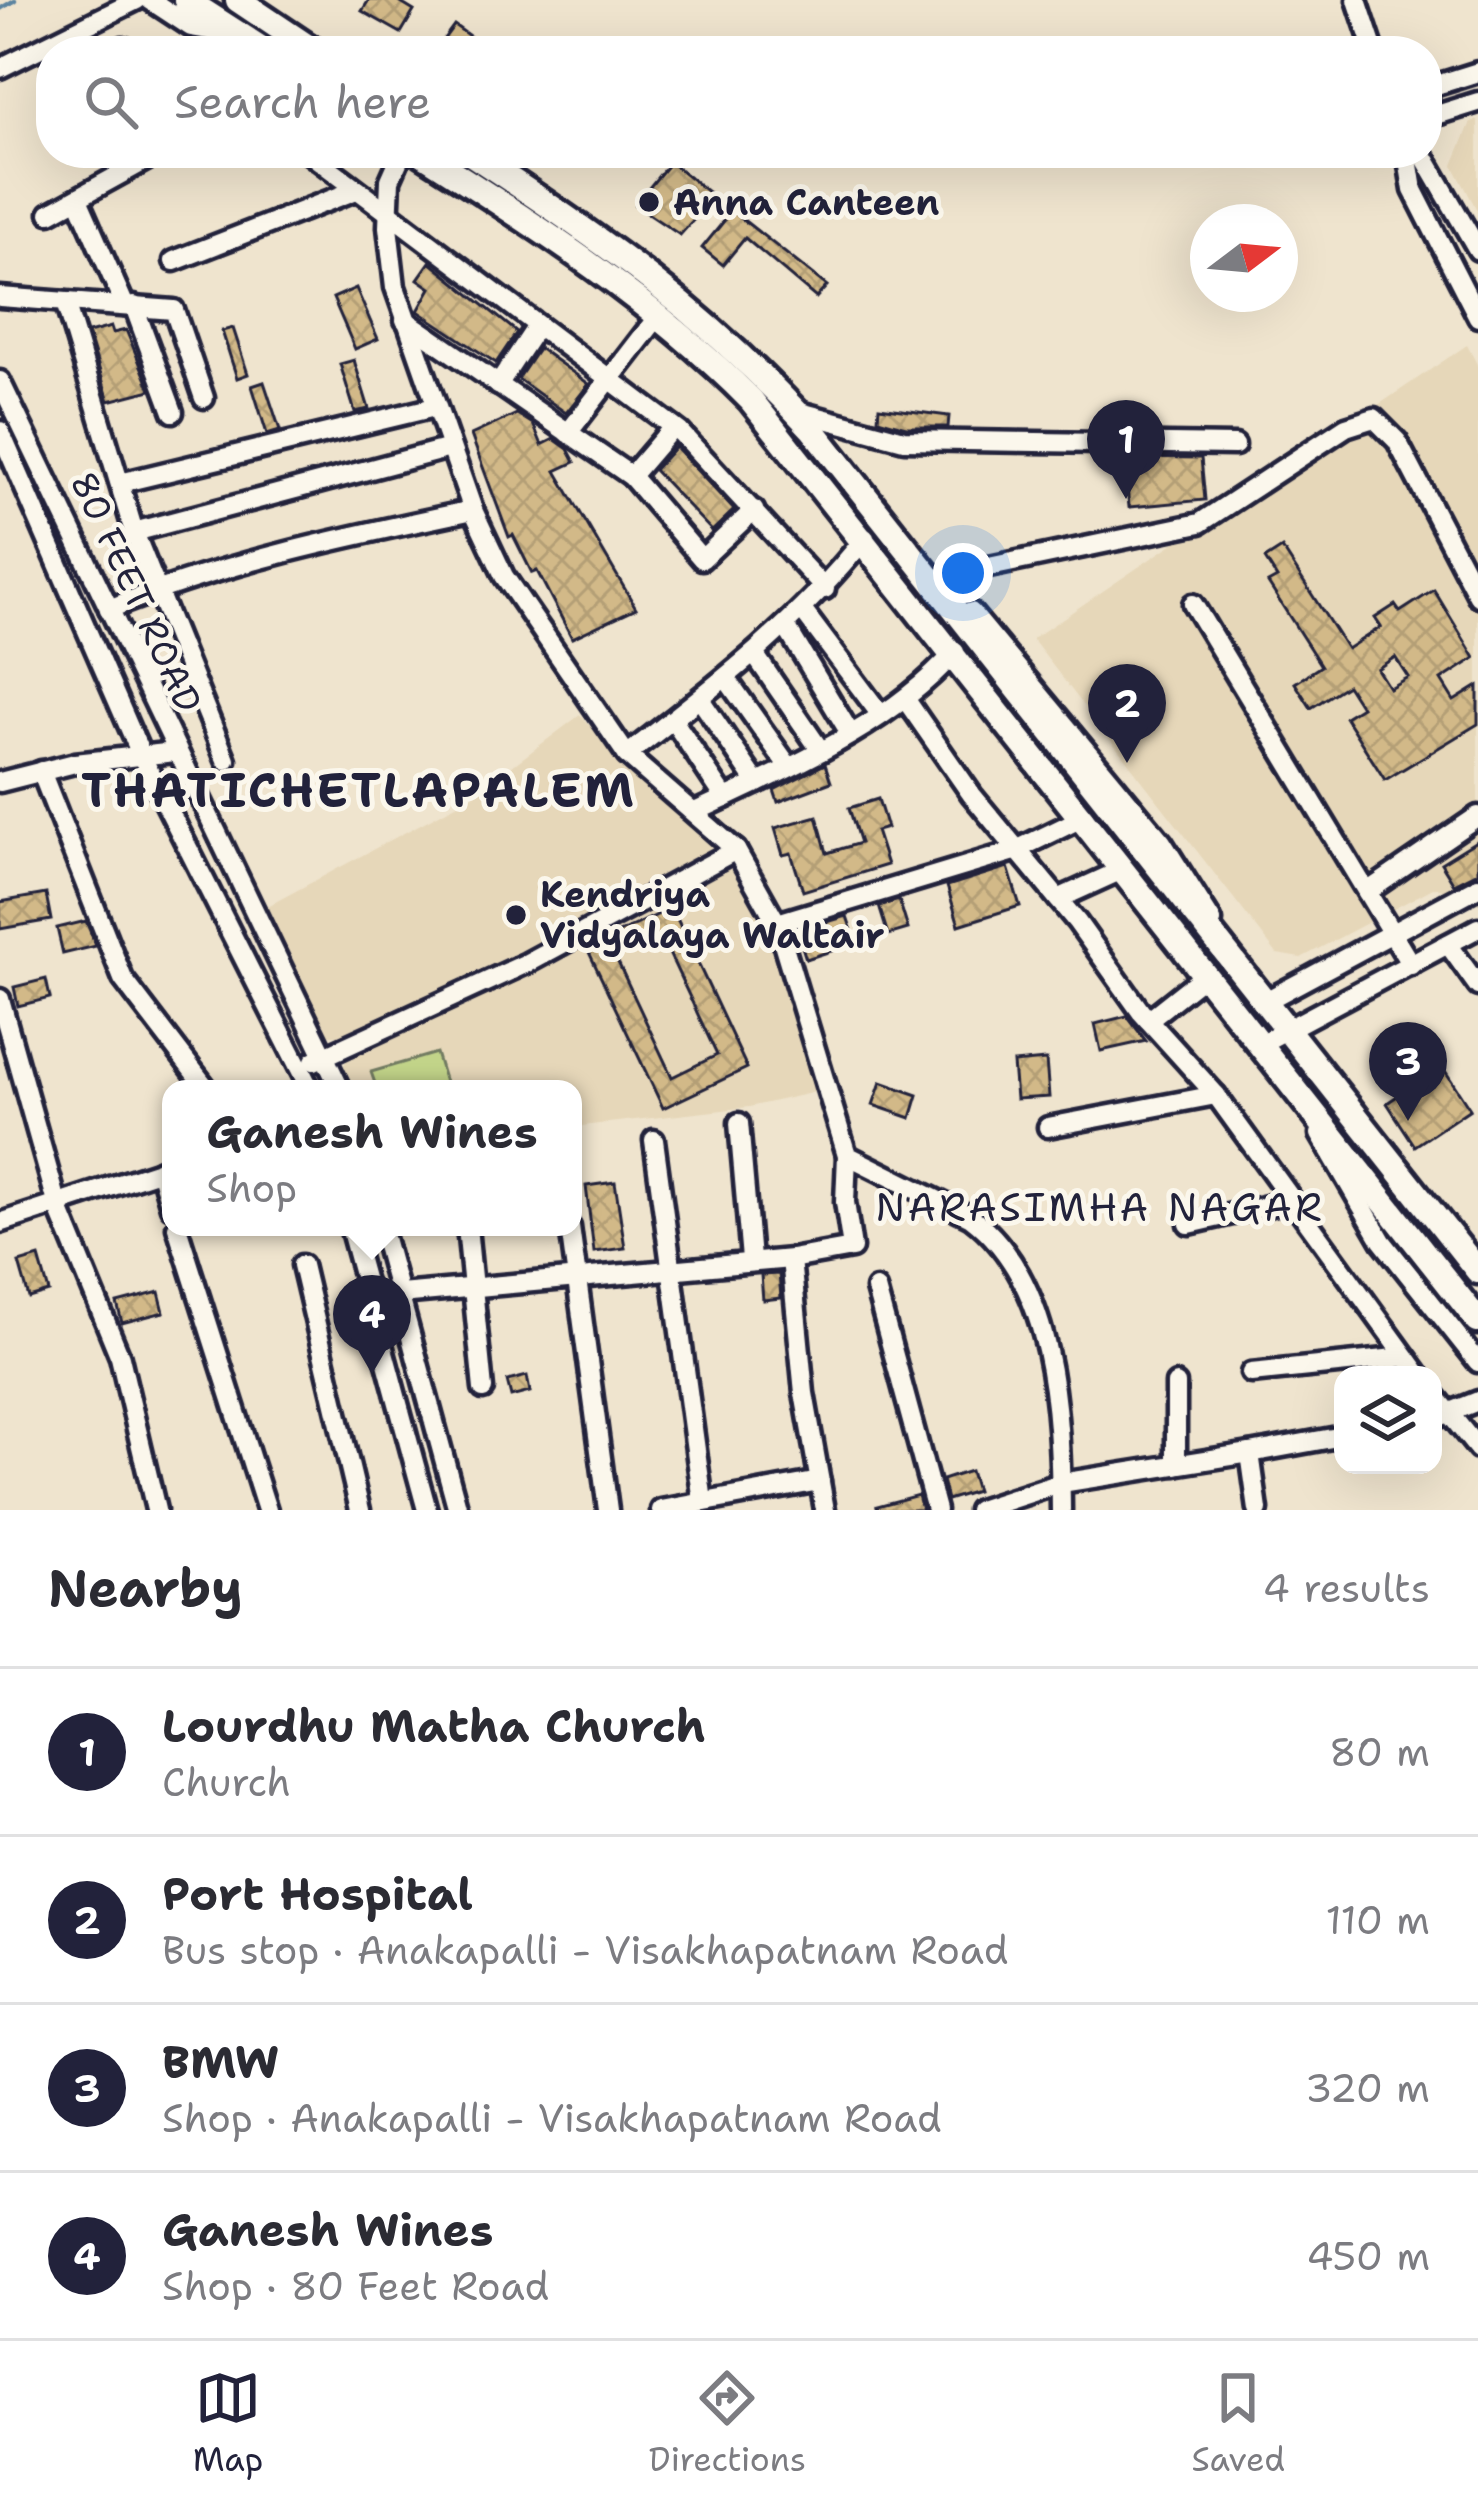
<!DOCTYPE html>
<meta charset="utf-8">
<style>
:root{--surface:#fff;--page:#f7f7f7;--text:#2b2b33;--muted:#7c7c81;--line:#e1e1e2;--accent:#22223b}
body{margin:0;font-family:"Shantell Sans",sans-serif;background:var(--page);color:var(--text)}
.controls{position:absolute;right:36px;bottom:36px;display:grid;overflow:hidden;border-radius:24px;box-shadow:0 12px 48px #0002}
.controls button{width:108px;height:108px;display:grid;place-items:center;padding:0;border:0;border-bottom:3px solid var(--line);background:var(--surface);color:var(--text);font:60px sans-serif}
.compass{position:absolute;left:1190px;top:204px;width:108px;height:108px;border-radius:50%;background:var(--surface);box-shadow:0 12px 48px #0002;rotate:74deg}
.you{position:absolute;left:963px;top:573px;width:42px;height:42px;margin:-30px;border:9px solid #fff;border-radius:50%;background:#1a73e8;box-shadow:0 0 0 18px #1a73e833}
.badge{display:grid;place-items:center;width:78px;height:78px;border-radius:50%;background:var(--accent);color:#fff;font-size:39px;font-weight:700}
.pin{position:absolute;translate:-50% -99px;filter:drop-shadow(0 3px 6px #0008)}
.pin::after{content:'';position:absolute;top:63px;width:42px;height:36px;background:inherit;clip-path:polygon(0 0,100% 0,50% 100%)}
.popup{position:absolute;left:162px;top:1080px;width:420px;height:156px;box-sizing:border-box;display:grid;place-content:center;border-radius:24px;background:var(--surface);filter:drop-shadow(0 3px 9px #0005);font-size:39px;white-space:nowrap;color:var(--muted)}
.popup b{font-size:45px;color:var(--text)}
.popup::after{content:'';position:absolute;left:50%;top:100%;margin-left:-24px;border:24px solid transparent;border-top-color:var(--surface)}
.list{margin:0;padding:0;list-style:none}
h2{display:flex;justify-content:space-between;align-items:center;height:156px;margin:0;padding:0 48px;font-size:51px}
h2 small{font-size:39px;font-weight:400;color:var(--muted)}
.list li{display:grid;grid-template-columns:78px 1fr auto;gap:36px;align-items:center;box-sizing:border-box;height:168px;padding:0 48px;border-top:3px solid var(--line)}
.list b{display:block;font-size:45px;white-space:nowrap}
.list p{margin:0;font-size:39px;white-space:nowrap;color:var(--muted)}
.list em{font-size:39px;font-style:normal;color:var(--muted)}
.icon{flex:none;width:66px;height:66px;fill:none;stroke:currentColor;stroke-width:2;stroke-linecap:round;stroke-linejoin:round}
.map{position:relative;flex:none;width:1478px;height:1510px;overflow:hidden}
.search{position:absolute;background:var(--surface);box-shadow:0 12px 48px #0002;left:36px;right:36px;top:36px;height:132px;display:flex;align-items:center;gap:30px;box-sizing:border-box;padding:0 42px;border-radius:48px;color:var(--muted);font-size:45px}
.sheet{height:828px;background:var(--surface)}
nav{display:flex;justify-content:space-around;align-items:center;box-sizing:border-box;height:168px;border-top:3px solid var(--line);background:var(--surface);font-size:33px;color:var(--muted)}
nav a{display:grid;justify-items:center;gap:6px}
nav .on{color:var(--accent)}
.map>svg:first-child{display:block}
.built{fill:#e6d7b9}
.green{fill:#c2d489;stroke:#727b62;stroke-width:3}
.lines{fill:none;stroke-linecap:round;stroke-linejoin:round}
.stream{stroke:#5c84a0;stroke-width:4.5}
.building{fill:url(#building-cross-hatch);stroke:#22223b;stroke-width:3;fill-rule:evenodd}
.minor-casing{stroke:#22223b;stroke-width:27}
.major-casing{stroke:#22223b;stroke-width:33}
.minor{stroke:#fbf7ec;stroke-width:18}
.major{stroke:#fbf7ec;stroke-width:24}
.poi-dot{fill:#22223b;stroke:#fbf7ec;stroke-width:4.5}
.labels{text-anchor:middle;dominant-baseline:central;stroke-width:10;stroke-linejoin:round;paint-order:stroke}
.poi-label{font-size:36px;font-weight:bold;fill:#22223b;stroke:#fbf7ec;text-anchor:start}
.street-label{font-size:36px;fill:#22223b;stroke:#fbf7ec}
.neighbourhood-label{font-size:39px;letter-spacing:3px;fill:#22223b;stroke:#fbf7ec}
.district-label{font-size:48px;font-weight:bold;letter-spacing:3px;fill:#22223b;stroke:#fbf7ec}
</style>
<div class="map">
<svg width="1478" height="1510" viewBox="0 0 1478 1510">
<defs>
<pattern id="building-cross-hatch" width="8" height="8" patternUnits="userSpaceOnUse" patternTransform="scale(3)"><rect width="8" height="8" fill="#d2b988"/><path d="M0 0l8 8M0 8l8-8" fill="none" stroke="#b49f76"/></pattern>
</defs>
<rect width="100%" height="100%" fill="#efe4ce"/>
<filter id="ink" filterUnits="userSpaceOnUse"><feTurbulence type="fractalNoise" baseFrequency=".00833" numOctaves="2"/><feDisplacementMap in="SourceGraphic" scale="24" xChannelSelector="R" yChannelSelector="G"/><feConvolveMatrix kernelMatrix="1 2 1 2 8 2 1 2 1" color-interpolation-filters="sRGB"/></filter>
<g filter="url(#ink)">
<!-- built -->
<g class="built">
<path d="M1478 120V212L1453 165 1471 122Z"/>
<path d="M1467 345 1478 366V876L1449 893 1435 887 1301 958 1277 954 1032 639Z"/>
<path d="M580 715 639 779 722 845 768 922 820 1091 749 1107 573 1127V1089H354L343 1067 350 1054 340 1035H327L264 908 471 797Z"/>
</g>
<!-- green -->
<path class="green" d="M436 1053 447 1089H377L371 1072Z"/>
<g class="lines">
<!-- stream -->
<path class="stream" d="M0 9 15 0"/>
</g>
<!-- building -->
<g class="building">
<path d="M369 0H396L414 11 401 33 362 11Z"/>
<path d="M454 25 490 51H435Z"/>
<path d="M670 162 827 286 816 298 745 238 723 265 702 248 724 221 705 207 680 235 635 205Z"/>
<path d="M430 262 517 332 496 363 418 311 431 288 418 279Z"/>
<path d="M356 288 378 339 355 349 333 298Z"/>
<path d="M111 327 113 333 126 330 151 390 109 401 88 333Z"/>
<path d="M233 328 248 374 237 378 222 331Z"/>
<path d="M539 348 589 384 566 413 518 379Z"/>
<path d="M354 360 369 409 355 412 340 364Z"/>
<path d="M264 382 280 430 267 434 252 386Z"/>
<path d="M879 407 949 416 948 427H906L878 419Z"/>
<path d="M517 414 533 424 542 445 554 439 568 449 575 462 556 471 636 608 572 638 537 571 532 573 513 535 509 537 471 435Z"/>
<path d="M675 447 734 510 712 531 654 470Z"/>
<path d="M1124 457 1201 458 1205 500 1129 507Z"/>
<path d="M1282 548 1347 649 1381 627 1375 618 1395 605 1400 612 1434 590 1475 658 1441 680 1454 701 1478 686V724L1385 780 1345 717 1361 707 1347 685 1311 708 1295 683 1321 666 1268 583 1277 578 1265 559ZM1395 657 1408 677 1389 688 1377 669Z"/>
<path d="M825 764 831 782 778 802 774 790Z"/>
<path d="M878 799 887 828 876 831 887 865 803 891 791 853 783 855 775 828 817 816 827 853 860 843 849 808Z"/>
<path d="M1478 840V872L1454 884 1441 863Z"/>
<path d="M1008 867 1020 906 959 925 947 886Z"/>
<path d="M46 894 51 920 0 929V902Z"/>
<path d="M899 900 908 929 888 935 879 906Z"/>
<path d="M672 908 747 1068 663 1108 587 948ZM660 934 717 1055 672 1077 615 956Z"/>
<path d="M847 916 856 943 806 959 797 931Z"/>
<path d="M86 921 96 946 63 954 57 928Z"/>
<path d="M46 979 50 998 18 1006 14 987Z"/>
<path d="M1127 1016 1146 1041 1101 1051 1095 1024Z"/>
<path d="M1046 1060 1049 1097 1016 1099 1013 1063Z"/>
<path d="M1442 1066 1470 1109 1415 1146 1387 1103Z"/>
<path d="M881 1082 918 1095 911 1118 873 1105Z"/>
<path d="M615 1182 625 1248 594 1252 586 1186Z"/>
<path d="M39 1257 49 1292 29 1298 19 1263Z"/>
<path d="M779 1274 781 1298 763 1300 761 1275Z"/>
<path d="M159 1292 164 1312 122 1323 117 1303Z"/>
<path d="M527 1376 530 1392 511 1397 507 1381Z"/>
<path d="M970 1471 976 1491 947 1500 942 1480Z"/>
<path d="M918 1495 922 1510H878L877 1506Z"/>
</g>
<g class="lines">
<defs>
<g id="minor">
<path d="M150 0 191 27 231 34"/>
<path d="M1357 0 1374 51"/>
<path d="M123 47 125 51"/>
<path d="M0 68 137 0"/>
<path d="M1427 88 1478 72"/>
<path d="M1427 118 1478 102"/>
<path d="M309 153 680 432 825 589"/>
<path d="M1407 153 1413 190 1478 317"/>
<path d="M1422 153 1478 250"/>
<path d="M78 199 125 306"/>
<path d="M50 213 159 153"/>
<path d="M174 261 356 190"/>
<path d="M0 297 174 310 204 398"/>
<path d="M65 302 134 532 226 760"/>
<path d="M134 306 173 412"/>
<path d="M405 320 631 476 702 559 754 510"/>
<path d="M0 381 340 1089"/>
<path d="M498 385 537 326"/>
<path d="M800 412 904 440 1235 445"/>
<path d="M0 431 143 759 310 1089"/>
<path d="M568 433 659 315"/>
<path d="M631 476 673 427"/>
<path d="M120 483 435 407"/>
<path d="M134 532 450 448"/>
<path d="M941 577 1200 523 1346 427 1374 418 1397 441 1478 596"/>
<path d="M1193 604 1411 965"/>
<path d="M109 609C225 562 350 536 473 510"/>
<path d="M803 611 881 715"/>
<path d="M971 612 1162 842 1212 921"/>
<path d="M785 625 850 733"/>
<path d="M755 655 821 751"/>
<path d="M726 678 789 767"/>
<path d="M700 699 757 783"/>
<path d="M906 700 972 795 1077 922 1141 1012 1216 1095 1419 1375"/>
<path d="M673 720 725 798"/>
<path d="M627 755C713 688 797 624 865 538"/>
<path d="M41 771 123 979 207 1089"/>
<path d="M0 782 75 763 175 752"/>
<path d="M695 812C786 769 886 729 955 652"/>
<path d="M1367 892 1478 816"/>
<path d="M1058 899 1124 869"/>
<path d="M777 923 1012 852 1084 817"/>
<path d="M1448 944 1478 986"/>
<path d="M0 999 58 1206 120 1357 156 1510"/>
<path d="M1262 1003 1478 887"/>
<path d="M1148 1020 1205 975"/>
<path d="M1258 1045 1478 928"/>
<path d="M314 1061 527 963 736 850"/>
<path d="M739 1123 751 1259"/>
<path d="M1048 1127 1216 1095"/>
<path d="M1320 1134 1382 1241 1478 1362"/>
<path d="M654 1140 703 1502"/>
<path d="M847 1155 971 1217C1055 1281 1060 1413 1061 1510"/>
<path d="M160 1170 171 1207"/>
<path d="M0 1223 171 1167"/>
<path d="M1189 1224 1289 1201"/>
<path d="M177 1227 267 1510"/>
<path d="M350 1227 427 1510"/>
<path d="M381 1227 458 1510"/>
<path d="M467 1227 483 1389"/>
<path d="M570 1227 608 1510"/>
<path d="M791 1259 804 1393 825 1510"/>
<path d="M302 1265 360 1510"/>
<path d="M876 1289 936 1510"/>
<path d="M368 1302 400 1294 791 1259 852 1248 845 1202 847 1155 777 923 736 850 627 755 504 576 473 510 395 287 388 227 390 180 402 153"/>
<path d="M1251 1373 1405 1357"/>
<path d="M1176 1384V1465"/>
<path d="M1433 1393 1478 1449"/>
<path d="M1433 1419 1478 1401"/>
<path d="M1250 1453 1343 1436"/>
<path d="M661 1510 820 1481"/>
<path d="M978 1510 1061 1483 1250 1453 1258 1510"/>
</g>
<g id="major">
<path d="M186 0 265 51"/>
<path d="M238 0 314 51"/>
<path d="M422 153C539 227 653 301 751 400L1478 1321"/>
<path d="M470 153C602 239 706 312 813 430L1478 1271"/>
</g>
</defs>
<!-- minor casing -->
<use href="#minor" class="minor-casing"/>
<!-- major casing -->
<use href="#major" class="major-casing"/>
<!-- minor -->
<use href="#minor" class="minor"/>
<!-- major -->
<use href="#major" class="major"/>
</g>
</g>
<!-- markers -->
<g class="poi-dot">
<circle cx="649" cy="202" r="12"/>
<circle cx="516" cy="915" r="12"/>
</g>
<g class="labels">
<!-- poi labels -->
<g class="poi-label">
<text x="673" y="202">Anna Canteen</text>
<text x="540" y="894">Kendriya<tspan x="540" dy="41">Vidyalaya Waltair</tspan></text>
</g>
<!-- street labels -->
<g class="street-label">
<text transform="translate(136 592) rotate(65)">80 FEET ROAD</text>
</g>
<!-- neighbourhood labels -->
<g class="neighbourhood-label">
<text x="1100" y="1207">NARASIMHA NAGAR</text>
</g>
<!-- district labels -->
<g class="district-label">
<text x="359" y="790">THATICHETLAPALEM</text>
</g>
</g>
</svg>
<div class="controls">
<button><svg class="icon" aria-label="layers" viewBox="0 0 24 24"><path d="M12 4l9 5-9 5-9-5zM3 14l9 5 9-5"/></svg></button>
</div>
<svg class="compass" viewBox="-18 -18 36 36"><path d="M0-13l5 13h-10z" fill="#e53935"/><path d="M0 13l5-13h-10z" fill="#7c7c81"/></svg>
<div class="you"></div>
<div class="pin badge" style="left:1126px;top:499px">1</div>
<div class="pin badge" style="left:1127px;top:763px">2</div>
<div class="pin badge" style="left:1408px;top:1121px">3</div>
<div class="pin badge" style="left:372px;top:1374px">4</div>
<div class="popup"><b>Ganesh Wines</b>Shop</div>
<div class="search"><svg class="icon" aria-label="search" viewBox="0 0 24 24"><circle cx="10" cy="10" r="6"/><path d="M15 15l6 6"/></svg>Search here</div>
</div>
<section class="sheet">
<h2>Nearby<small>4 results</small></h2>
<ul class="list">
<li><span class="badge">1</span><div><b>Lourdhu Matha Church</b><p>Church</p></div><em>80 m</em></li>
<li><span class="badge">2</span><div><b>Port Hospital</b><p>Bus stop · Anakapalli - Visakhapatnam Road</p></div><em>110 m</em></li>
<li><span class="badge">3</span><div><b>BMW</b><p>Shop · Anakapalli - Visakhapatnam Road</p></div><em>320 m</em></li>
<li><span class="badge">4</span><div><b>Ganesh Wines</b><p>Shop · 80 Feet Road</p></div><em>450 m</em></li>
</ul>
</section>
<nav>
<a class="on"><svg class="icon" aria-label="map" viewBox="0 0 24 24"><path d="M3 6l6-2 6 2 6-2v14l-6 2-6-2-6 2zM9 4v14M15 6v14"/></svg>Map</a>
<a><svg class="icon" aria-label="directions" viewBox="0 0 24 24"><path d="M12 3l9 9-9 9-9-9zM9 14v-3h6M13 9l2 2-2 2"/></svg>Directions</a>
<a><svg class="icon" aria-label="saved" viewBox="0 0 24 24"><path d="M7 4h10v16l-5-4-5 4z"/></svg>Saved</a>
</nav>
